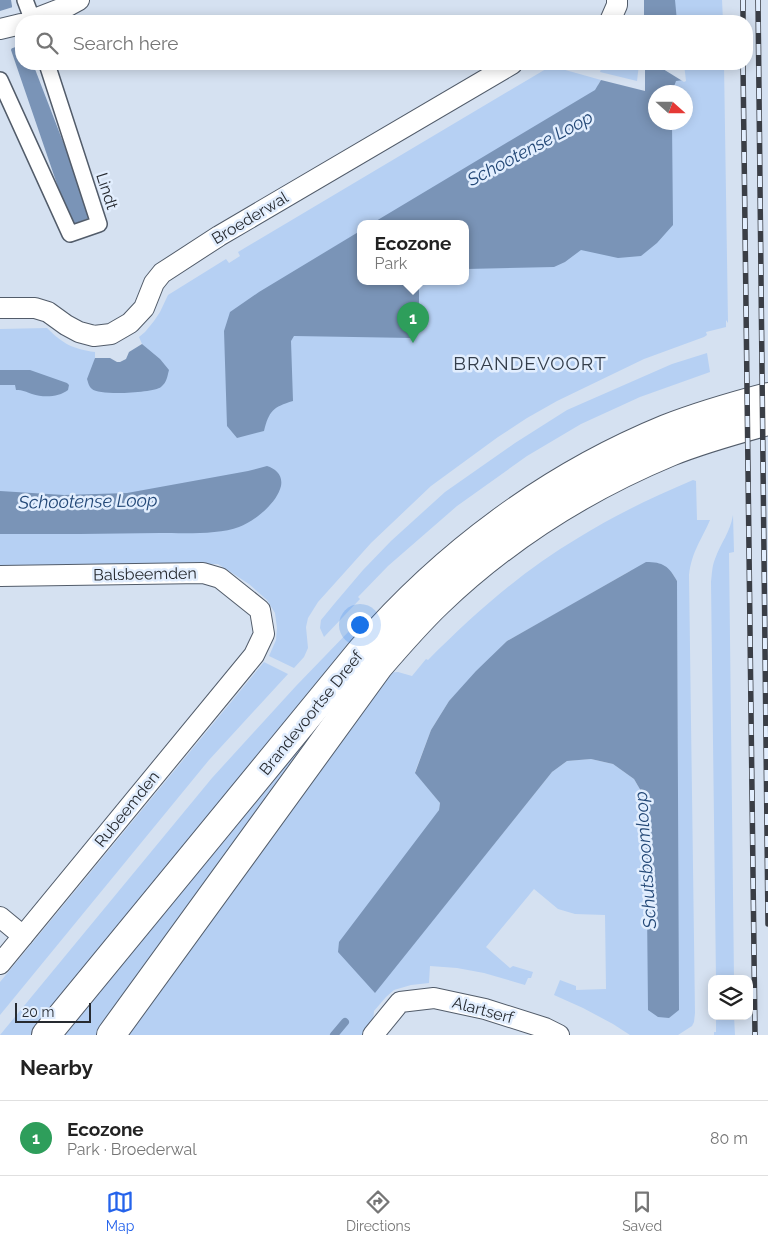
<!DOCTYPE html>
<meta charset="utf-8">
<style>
:root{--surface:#fff;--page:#f6f6f6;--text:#222;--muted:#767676;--line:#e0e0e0;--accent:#2563eb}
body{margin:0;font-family:Raleway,sans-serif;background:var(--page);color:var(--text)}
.controls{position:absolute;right:15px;bottom:15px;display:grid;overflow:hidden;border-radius:10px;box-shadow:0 2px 12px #0003}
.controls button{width:45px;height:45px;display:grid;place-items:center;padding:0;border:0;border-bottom:1px solid var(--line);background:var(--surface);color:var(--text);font:25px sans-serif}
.compass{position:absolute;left:648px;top:85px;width:45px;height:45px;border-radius:50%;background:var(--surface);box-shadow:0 2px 12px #0003;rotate:111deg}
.scale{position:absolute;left:15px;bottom:12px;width:76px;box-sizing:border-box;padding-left:5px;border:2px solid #262a30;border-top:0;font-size:14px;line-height:18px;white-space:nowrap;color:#262a30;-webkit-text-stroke:4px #e2eefe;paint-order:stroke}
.you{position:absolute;left:359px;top:624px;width:18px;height:18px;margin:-12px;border:4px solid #fff;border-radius:50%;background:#1a73e8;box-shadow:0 0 0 8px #1a73e833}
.badge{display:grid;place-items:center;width:32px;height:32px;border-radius:50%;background:var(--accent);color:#fff;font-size:16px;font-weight:700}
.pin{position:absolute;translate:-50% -41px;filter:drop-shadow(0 1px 2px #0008)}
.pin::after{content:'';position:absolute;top:26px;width:18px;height:15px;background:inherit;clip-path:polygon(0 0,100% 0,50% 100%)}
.popup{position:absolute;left:357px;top:220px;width:112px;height:65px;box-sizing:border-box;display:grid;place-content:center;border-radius:10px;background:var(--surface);filter:drop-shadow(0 1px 4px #0005);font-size:16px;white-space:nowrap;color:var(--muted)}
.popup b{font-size:19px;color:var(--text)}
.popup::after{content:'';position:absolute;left:50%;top:100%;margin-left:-10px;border:10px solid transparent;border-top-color:var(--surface)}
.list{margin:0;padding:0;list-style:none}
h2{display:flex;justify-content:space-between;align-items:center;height:65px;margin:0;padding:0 20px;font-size:21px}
h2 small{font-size:16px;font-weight:400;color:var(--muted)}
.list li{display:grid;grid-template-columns:32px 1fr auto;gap:15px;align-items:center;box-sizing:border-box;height:75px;padding:0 20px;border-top:1px solid var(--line)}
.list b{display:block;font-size:19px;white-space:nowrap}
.list p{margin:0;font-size:16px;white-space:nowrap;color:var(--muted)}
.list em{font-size:16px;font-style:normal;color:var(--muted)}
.icon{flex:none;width:28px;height:28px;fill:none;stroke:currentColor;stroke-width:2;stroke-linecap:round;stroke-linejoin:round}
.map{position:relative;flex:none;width:768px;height:1035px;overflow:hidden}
.search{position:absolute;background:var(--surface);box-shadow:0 2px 12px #0003;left:15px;right:15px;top:15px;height:55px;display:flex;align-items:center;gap:12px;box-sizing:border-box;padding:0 18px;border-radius:20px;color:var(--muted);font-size:19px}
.sheet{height:140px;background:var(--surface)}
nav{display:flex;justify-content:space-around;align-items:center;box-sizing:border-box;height:70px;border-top:1px solid var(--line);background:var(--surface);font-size:14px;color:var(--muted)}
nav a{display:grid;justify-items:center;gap:2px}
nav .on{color:var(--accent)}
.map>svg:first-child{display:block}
.green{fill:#b6d0f3;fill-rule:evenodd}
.water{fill:#7a94b7}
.pier{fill:#d5e1f1}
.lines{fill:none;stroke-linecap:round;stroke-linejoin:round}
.stream{stroke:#7a94b7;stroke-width:8}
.pedestrian-casing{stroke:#525c6a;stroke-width:18}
.minor-casing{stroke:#525c6a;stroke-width:22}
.secondary-casing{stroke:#525c6a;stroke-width:30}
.pedestrian{stroke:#fff;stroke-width:15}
.minor{stroke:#fff;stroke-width:20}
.secondary{stroke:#fff;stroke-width:28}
.rail-casing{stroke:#3a3e46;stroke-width:5.5}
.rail{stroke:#e2eefe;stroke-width:4;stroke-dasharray:11;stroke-linecap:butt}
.labels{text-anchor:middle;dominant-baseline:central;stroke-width:5;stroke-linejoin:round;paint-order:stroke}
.street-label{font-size:16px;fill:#262a30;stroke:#e2eefe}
.water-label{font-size:18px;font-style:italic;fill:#234877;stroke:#e2eefe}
.quarter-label{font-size:19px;letter-spacing:1px;fill:#343e4b;stroke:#e2eefe}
</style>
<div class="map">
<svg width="768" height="1035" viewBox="0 0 768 1035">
<rect width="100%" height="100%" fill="#d5e1f1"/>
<!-- green -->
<g class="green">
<path d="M649 0H722L723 21H649Z"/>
<path d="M603 64H639L637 81 600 72Z"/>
<path d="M650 64H724L728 323 726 320V327L706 332 707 335 704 337 644 359 557 401 527 418 498 437 431 486 371 543 318 602 308 618 306 627 308 648 304 657 294 668 269 656 276 640 277 628 275 613 267 600 249 584 218 564 0 567V329L47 328C63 344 73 349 95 352V358L94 362 118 368 145 347 142 344 139 337 145 332 154 321 160 312 168 295 226 259 229 263 240 256 238 252 551 66 601 80 598 85 650 97ZM656 92H686V122H656ZM360 224H466V282H360Z"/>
<path d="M707 353 710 372 640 397 581 424 527 456 457 506 388 566 358 597 360 599 324 637 320 628 321 620 335 603 363 570 391 541 445 492 515 443 567 410 672 364Z"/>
<path d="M693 480 696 481 697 520H710C701 541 692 551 689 575L695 1013 694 1022 692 1026 678 1035H630L613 1024 583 1008 554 995 560 980 576 986V990L606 989 605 915 575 914 558 909 534 889 486 947 510 968 513 966 533 972 531 978H528L525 985 484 973 457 968 430 966 429 983 411 985 394 990 386 997 374 1011 373 1021 362 1035H118L385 673 398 672 412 676 426 659 428 660C474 614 522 571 578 538 615 515 653 497 693 480ZM630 571 672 573 677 581 678 1010 646 806 641 791 634 779 613 764 591 759 567 761 552 772 375 992 436 815 439 810 440 803 415 772 431 730 449 701 507 641 566 608Z"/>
<path d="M733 515 734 552 729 553 734 979H716L711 582C712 574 712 566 715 559 721 542 730 533 733 515Z"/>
<path d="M353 627 356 629 354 637 355 648 39 1035H0L212 778 296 686Z"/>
<path d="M376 648 102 1035H57Z"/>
<path d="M264 662 288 674 209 760 0 1015V982Z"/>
<path d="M716 1016H734L735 1035H714V1032H716Z"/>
</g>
<!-- water -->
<g class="water">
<path d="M0 0H11L12 6V8L21 36V64H33L92 217 71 225 11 50 12 47 0 17Z"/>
<path d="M644 0H675L677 21H644Z"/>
<path d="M645 64H682L684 80 676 81 672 92H656V122L672 123 673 225 657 243 641 256 618 258 581 250 565 262 554 267 466 269V224H371L595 90 601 80 645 91Z"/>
<path d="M360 231V282H419V330L413 338 294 336 291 341 293 401C273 407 269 411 264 431L237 438 227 426 224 331 230 312 259 292Z"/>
<path d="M142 344 160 359 169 370C167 377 167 382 161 387 153 393 99 396 92 389 89 387 88 382 87 379L95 358H110L117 362H120L126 359 129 352Z"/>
<path d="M0 370H30L67 383 69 385 68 390C59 397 44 398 32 394 26 392 23 390 16 390L15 385H0Z"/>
<path d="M267 466C276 469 283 475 281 486 277 503 255 521 239 527 219 535 181 533 160 533 106 534 53 534 0 534V491L64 495 127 493 248 471Z"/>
<path d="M646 562C663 562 669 566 677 581L679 1010 669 1018 658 1017 648 1010 646 806 641 791 634 779 613 764 591 759 567 761 552 772 375 993 338 952 339 942 439 810 440 803 415 773 431 730 449 701 476 671 507 641Z"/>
</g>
<!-- pier -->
<g class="pier">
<path d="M13 7 21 32V45L10 49 0 20V11Z"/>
<path d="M655 64H684L686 81 684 82Z"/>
</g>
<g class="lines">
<!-- stream -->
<path class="stream" d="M334 1035 345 1022"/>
<defs>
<g id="pedestrian">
<path d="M25 0 33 21"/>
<path d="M0 80 70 234 99 224 47 64"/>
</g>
<g id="minor">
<path d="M29 21 68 6 79 0"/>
<path d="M610 21 617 5V0"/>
<path d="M0 29 21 24"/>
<path d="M0 308H35L48 312 66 325 79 332 94 336 111 334 130 323 144 308 154 283 162 273 219 236 512 64"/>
<path d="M0 576 203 573 220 578 260 610 264 634 254 655 0 964"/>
<path d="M0 917 23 936"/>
<path d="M373 1035 400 1002 434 998 485 1009 545 1028 559 1035"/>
</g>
<g id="secondary">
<path d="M46 1035 362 650C445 554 549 477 666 429 699 416 734 406 768 397"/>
<path d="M111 1035 379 666C398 644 417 622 438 602 505 538 586 487 670 452 702 439 735 430 768 421"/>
</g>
</defs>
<!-- pedestrian casing -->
<use href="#pedestrian" class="pedestrian-casing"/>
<!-- minor casing -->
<use href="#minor" class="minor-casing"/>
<!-- secondary casing -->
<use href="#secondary" class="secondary-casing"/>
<!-- pedestrian -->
<use href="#pedestrian" class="pedestrian"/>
<!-- minor -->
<use href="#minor" class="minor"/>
<!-- secondary -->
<use href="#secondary" class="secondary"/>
<defs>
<g id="rail">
<path d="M743 0V21"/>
<path d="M758 0 768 924"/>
<path d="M743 64 755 1035"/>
</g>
</defs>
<!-- rail casing -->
<use href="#rail" class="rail-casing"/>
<!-- rail -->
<use href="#rail" class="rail"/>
</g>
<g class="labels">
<!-- street labels -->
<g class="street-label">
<text transform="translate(107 191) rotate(72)">Lindt</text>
<text transform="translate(250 218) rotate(-31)">Broederwal</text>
<text transform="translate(145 574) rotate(-1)">Balsbeemden</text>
<text transform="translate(311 713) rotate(-51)">Brandevoortse Dreef</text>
<text transform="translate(127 809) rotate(-51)">Rubeemden</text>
<text transform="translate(483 1010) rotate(15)">Alartserf</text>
</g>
<!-- water labels -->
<g class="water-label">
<text transform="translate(530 148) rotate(-28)">Schootense Loop</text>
<text transform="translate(88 501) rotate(-1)">Schootense Loop</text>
<text transform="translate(645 860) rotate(-94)">Schutsboomloop</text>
</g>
<!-- quarter labels -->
<g class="quarter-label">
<text x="530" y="363">BRANDEVOORT</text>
</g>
</g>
</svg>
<div class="controls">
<button><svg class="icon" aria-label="layers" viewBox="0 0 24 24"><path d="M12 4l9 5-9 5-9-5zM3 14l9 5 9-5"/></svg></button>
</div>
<svg class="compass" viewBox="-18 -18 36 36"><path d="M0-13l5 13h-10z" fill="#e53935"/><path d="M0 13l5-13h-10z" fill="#767676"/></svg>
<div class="scale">20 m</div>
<div class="you"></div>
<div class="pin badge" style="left:413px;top:343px;background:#2e9e5b">1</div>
<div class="popup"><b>Ecozone</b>Park</div>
<div class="search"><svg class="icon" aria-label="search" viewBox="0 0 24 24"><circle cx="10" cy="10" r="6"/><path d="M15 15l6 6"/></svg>Search here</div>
</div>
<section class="sheet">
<h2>Nearby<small></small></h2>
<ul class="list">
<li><span class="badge" style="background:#2e9e5b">1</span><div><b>Ecozone</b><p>Park · Broederwal</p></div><em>80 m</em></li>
</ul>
</section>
<nav>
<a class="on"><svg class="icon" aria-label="map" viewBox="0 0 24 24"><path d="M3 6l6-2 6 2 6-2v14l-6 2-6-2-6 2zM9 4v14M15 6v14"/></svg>Map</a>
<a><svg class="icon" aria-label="directions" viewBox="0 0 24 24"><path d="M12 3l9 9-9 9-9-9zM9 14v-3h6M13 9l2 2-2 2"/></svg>Directions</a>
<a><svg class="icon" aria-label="saved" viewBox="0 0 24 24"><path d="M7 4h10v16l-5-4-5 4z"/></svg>Saved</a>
</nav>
